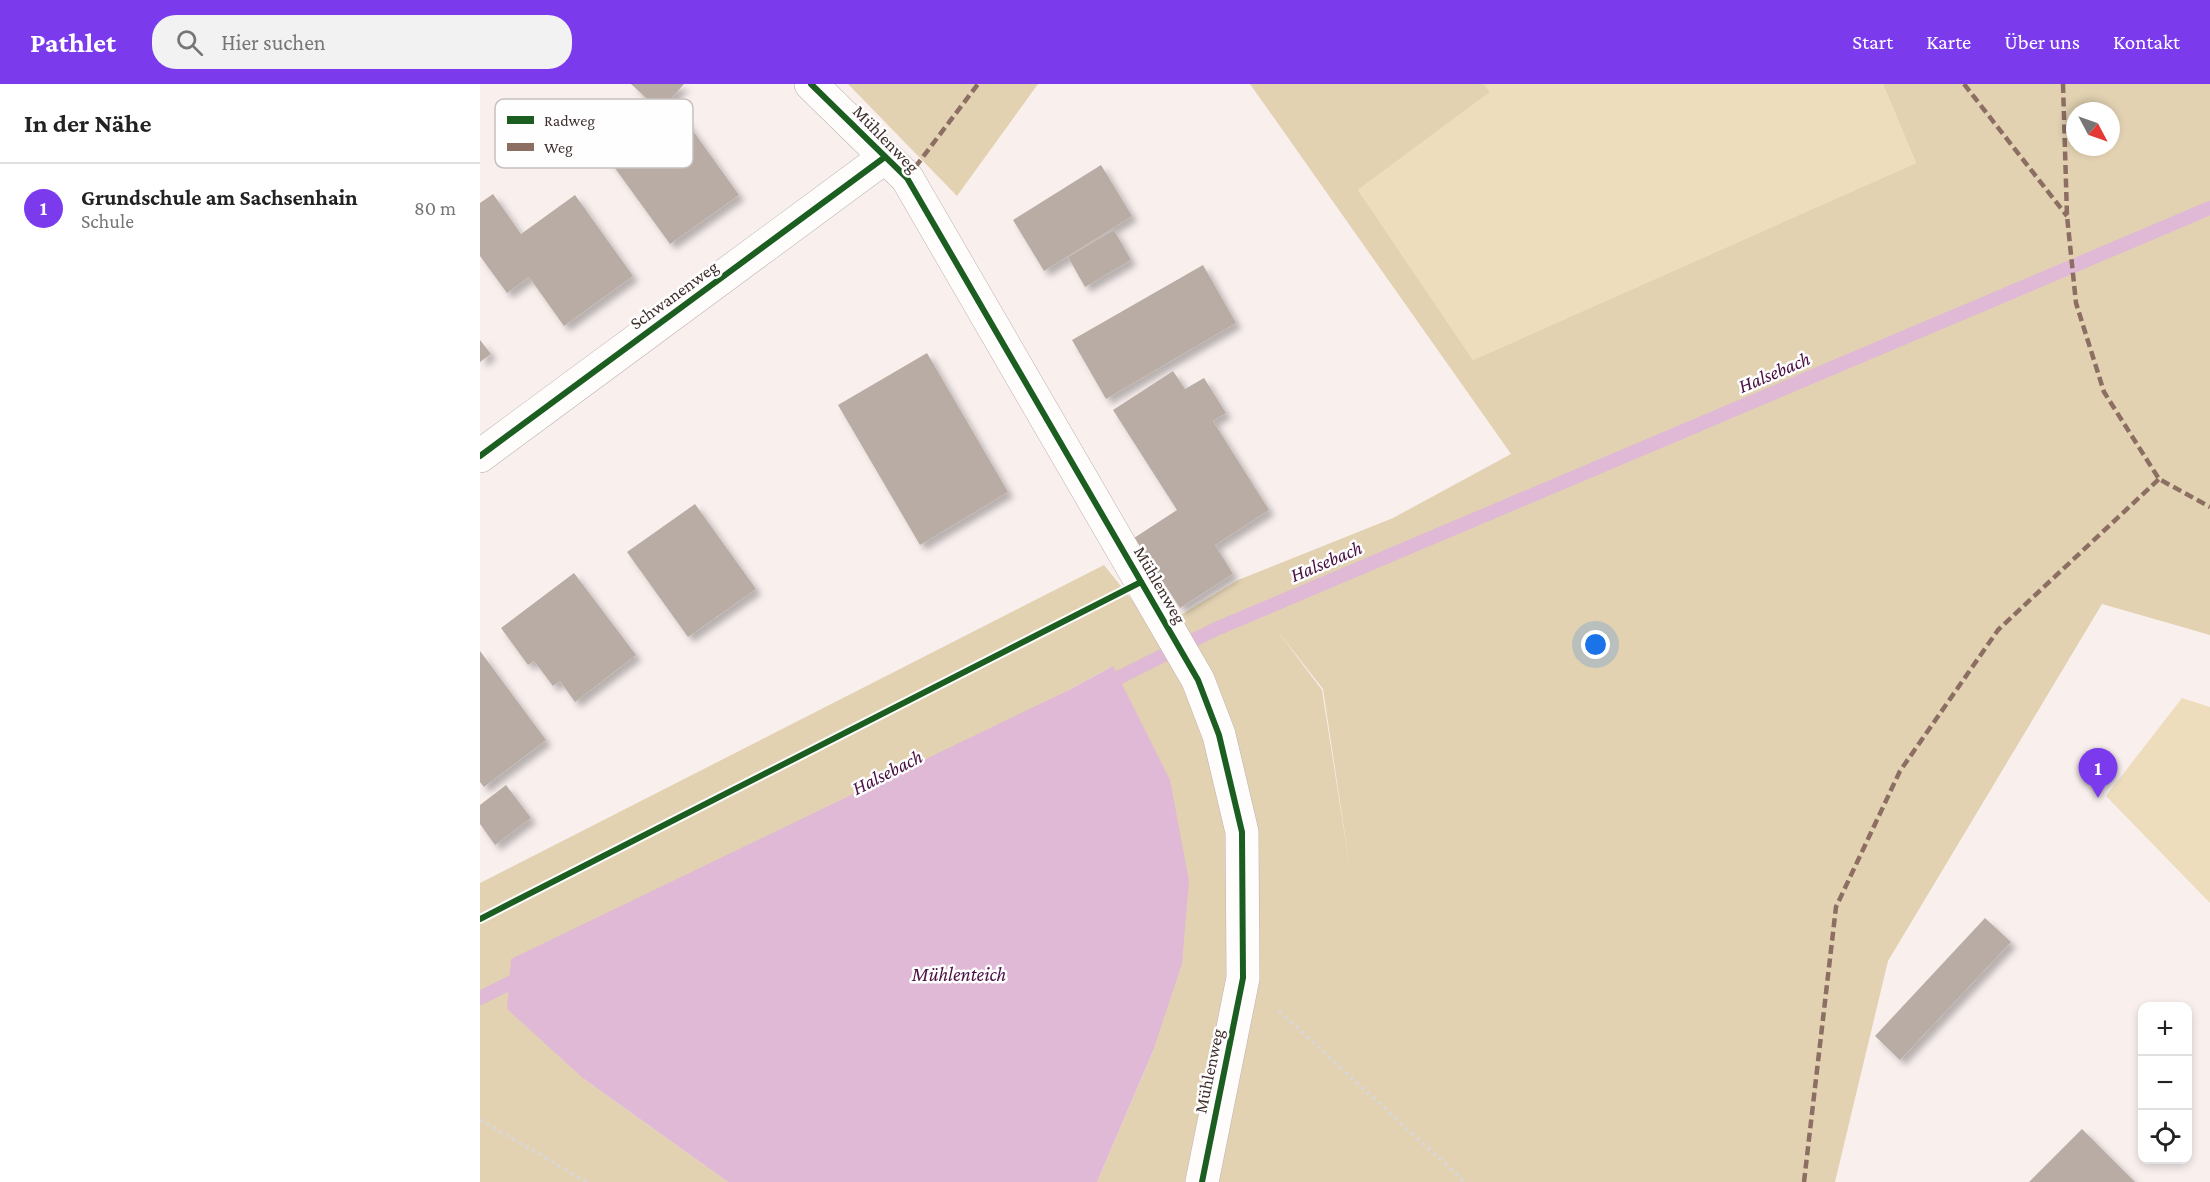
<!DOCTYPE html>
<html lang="de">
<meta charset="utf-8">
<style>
:root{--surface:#fff;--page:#f2f2f2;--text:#222;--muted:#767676;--line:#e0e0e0;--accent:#7c3aed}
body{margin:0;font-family:"Crimson Pro",serif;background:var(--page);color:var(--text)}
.controls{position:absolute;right:18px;bottom:18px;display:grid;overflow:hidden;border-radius:12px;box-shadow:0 3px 9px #0003}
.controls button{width:54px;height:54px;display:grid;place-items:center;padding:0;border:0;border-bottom:2px solid var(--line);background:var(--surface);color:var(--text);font:30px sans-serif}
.compass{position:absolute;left:1586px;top:18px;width:54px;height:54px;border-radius:50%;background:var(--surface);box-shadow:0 3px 9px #0003;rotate:131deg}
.you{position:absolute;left:1116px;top:561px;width:21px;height:21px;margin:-15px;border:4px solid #fff;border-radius:50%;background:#1a73e8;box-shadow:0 0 0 9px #1a73e833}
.badge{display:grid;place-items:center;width:39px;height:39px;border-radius:50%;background:var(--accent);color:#fff;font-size:20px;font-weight:700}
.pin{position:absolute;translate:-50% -50px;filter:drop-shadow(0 2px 3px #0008)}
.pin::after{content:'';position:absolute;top:32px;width:21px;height:18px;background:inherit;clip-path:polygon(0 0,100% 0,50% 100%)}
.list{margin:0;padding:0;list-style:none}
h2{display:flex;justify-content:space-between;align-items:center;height:78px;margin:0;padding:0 24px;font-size:26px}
h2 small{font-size:20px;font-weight:400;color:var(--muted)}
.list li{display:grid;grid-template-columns:39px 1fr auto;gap:18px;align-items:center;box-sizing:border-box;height:90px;padding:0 24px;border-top:2px solid var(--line)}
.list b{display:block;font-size:22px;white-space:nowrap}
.list p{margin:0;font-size:20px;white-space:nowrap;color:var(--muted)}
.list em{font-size:20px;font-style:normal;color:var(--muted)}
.icon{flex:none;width:33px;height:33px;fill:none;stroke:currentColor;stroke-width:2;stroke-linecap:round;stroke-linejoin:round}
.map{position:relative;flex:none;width:1730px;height:1098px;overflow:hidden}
header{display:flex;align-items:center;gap:36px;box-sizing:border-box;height:84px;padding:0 30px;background:var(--accent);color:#fff}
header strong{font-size:28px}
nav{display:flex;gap:33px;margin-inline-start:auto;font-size:21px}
.search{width:420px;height:54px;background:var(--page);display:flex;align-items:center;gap:15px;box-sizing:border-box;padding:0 21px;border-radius:24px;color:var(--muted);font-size:22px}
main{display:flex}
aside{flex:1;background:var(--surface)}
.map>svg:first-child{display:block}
.green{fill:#edddbc}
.forest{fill:#e2d2b2;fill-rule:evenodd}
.water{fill:#dfb9d5}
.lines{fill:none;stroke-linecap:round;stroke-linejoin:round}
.stream{stroke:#dfb9d5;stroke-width:14}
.building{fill:#b9aca4;filter:url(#shadow)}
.street-casing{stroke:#bdb2b0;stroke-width:34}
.path{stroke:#dad6d6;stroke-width:4;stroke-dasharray:3 4.5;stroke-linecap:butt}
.street{stroke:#fefdfc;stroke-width:33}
.quiet{stroke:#8d6e63;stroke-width:4.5;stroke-dasharray:9 4.5;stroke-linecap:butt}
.cycleway-casing{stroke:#fefefe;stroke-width:10}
.cycleway{stroke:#1b5e20;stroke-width:6}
.labels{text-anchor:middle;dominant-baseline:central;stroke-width:5;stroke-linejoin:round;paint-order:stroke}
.street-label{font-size:18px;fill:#3f2f2c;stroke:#fefefe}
.water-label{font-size:20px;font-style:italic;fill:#4a1043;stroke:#fefefe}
.key{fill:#fefefe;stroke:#c5c0bf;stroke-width:1.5}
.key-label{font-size:16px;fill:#3f2f2c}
</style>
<header>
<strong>Pathlet</strong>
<div class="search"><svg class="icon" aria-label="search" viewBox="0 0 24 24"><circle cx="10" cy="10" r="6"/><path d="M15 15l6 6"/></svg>Hier suchen</div>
<nav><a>Start</a><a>Karte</a><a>Über uns</a><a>Kontakt</a></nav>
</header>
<main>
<aside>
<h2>In der Nähe<small></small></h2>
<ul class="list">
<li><span class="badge">1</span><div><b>Grundschule am Sachsenhain</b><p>Schule</p></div><em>80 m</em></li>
</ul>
</aside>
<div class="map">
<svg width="1730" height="1098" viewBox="0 0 1730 1098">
<defs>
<filter id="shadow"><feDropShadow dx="5.5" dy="5.5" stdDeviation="3" flood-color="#0004"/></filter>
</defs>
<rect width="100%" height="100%" fill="#f9f0ee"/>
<!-- green -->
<g class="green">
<path d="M1004 0H1403L1436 79 993 276 878 106 1010 8Z"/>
<path d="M1702 614 1730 623V819L1626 712Z"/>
</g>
<!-- forest -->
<g class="forest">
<path d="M368 0H558L477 112Z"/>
<path d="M770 0H1004L1010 8 878 106 993 276 1436 79 1403 0H1730V551L1622 520 1408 877 1355 1098H617L673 967 633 582 587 607 104 995 248 1098H0V799L624 481 676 546 758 496 913 434 1031 370ZM1595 27H1631V63H1595ZM796 545 843 605 871 791 842 606Z"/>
</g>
<!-- water -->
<path class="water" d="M633 582 690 696 709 797 702 880 673 967 617 1098H248L104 995 27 925 31 875 587 607Z"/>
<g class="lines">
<!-- stream -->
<g class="stream">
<path d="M624 601 736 545 1730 124"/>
<path d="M0 914 44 892"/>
</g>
</g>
<!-- building -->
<g class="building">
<path d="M151 0H204L180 27Z"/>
<path d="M193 19 259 111 190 160 124 69Z"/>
<path d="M621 81 652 132 564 187 533 136Z"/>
<path d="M13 110 41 150 95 111 153 192 84 242 49 193 27 209 0 172V119Z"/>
<path d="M634 146 651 176 605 203 588 173Z"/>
<path d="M723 181 756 239 626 315 592 256Z"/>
<path d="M0 256 11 270 0 278Z"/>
<path d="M447 269 528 408 440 461 358 321Z"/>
<path d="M693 287 705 305 724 294 746 329 733 337 789 426 735 461 753 490 700 524 654 454 697 426 633 326Z"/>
<path d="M215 420 276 505 208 553 147 468Z"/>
<path d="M94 489 156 571 95 618 80 597 73 602 54 577 48 581 21 544Z"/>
<path d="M0 567 66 656 4 703 0 698Z"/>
<path d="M26 701 51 734 15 761 0 740V721Z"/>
<path d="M1505 834 1531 858 1420 976 1395 952Z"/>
<path d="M1602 1045 1655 1098H1549Z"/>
</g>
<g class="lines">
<defs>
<g id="street">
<path d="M331 0 427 94 718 596 739 651 762 748 763 894 722 1098"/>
<path d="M0 372 405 73"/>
</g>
</defs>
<!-- street casing -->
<use href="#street" class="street-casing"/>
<!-- path -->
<g class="path">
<path d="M799 927 985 1098"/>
<path d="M0 1036 107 1098"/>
</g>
<!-- street -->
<use href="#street" class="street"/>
<!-- quiet -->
<g class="quiet">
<path d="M1484 0 1587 132"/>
<path d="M1583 0 1587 132 1596 219 1624 308 1679 395 1730 423"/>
<path d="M427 94 498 0"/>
<path d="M1324 1098 1356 823 1420 687 1518 546 1679 395"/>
</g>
<defs>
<g id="cycleway">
<path d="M331 0 427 94 718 596 739 651 762 748 763 894 722 1098"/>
<path d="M0 372 405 73"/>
<path d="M0 835 661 498"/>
</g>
</defs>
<!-- cycleway casing -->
<use href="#cycleway" class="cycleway-casing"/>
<!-- cycleway -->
<use href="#cycleway" class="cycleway"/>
</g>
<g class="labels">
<!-- street labels -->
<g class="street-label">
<text transform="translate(406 55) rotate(46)">Mühlenweg</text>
<text transform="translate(194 211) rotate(-36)">Schwanenweg</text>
<text transform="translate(680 501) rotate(60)">Mühlenweg</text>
<text transform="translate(729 987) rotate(-78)">Mühlenweg</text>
</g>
<!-- water labels -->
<g class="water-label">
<text transform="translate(1294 288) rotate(-23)">Halsebach</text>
<text transform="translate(846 477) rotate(-23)">Halsebach</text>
<text transform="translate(407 688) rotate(-27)">Halsebach</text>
<text x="479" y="890">Mühlenteich</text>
</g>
</g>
<!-- legend -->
<rect x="15" y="15" width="198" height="69" rx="9" class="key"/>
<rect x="27" y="32" width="27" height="8" fill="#1b5e20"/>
<rect x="27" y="59" width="27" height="8" fill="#8d6e63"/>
<g class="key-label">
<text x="64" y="42">Radweg</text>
<text x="64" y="69">Weg</text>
</g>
</svg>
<div class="controls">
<button>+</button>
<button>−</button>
<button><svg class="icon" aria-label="locate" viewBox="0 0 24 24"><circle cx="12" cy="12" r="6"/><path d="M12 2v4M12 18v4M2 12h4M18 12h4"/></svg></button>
</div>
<svg class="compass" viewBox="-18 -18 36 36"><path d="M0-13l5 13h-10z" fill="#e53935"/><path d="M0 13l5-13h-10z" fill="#767676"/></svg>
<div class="you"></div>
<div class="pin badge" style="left:1618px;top:714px">1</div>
</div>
</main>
